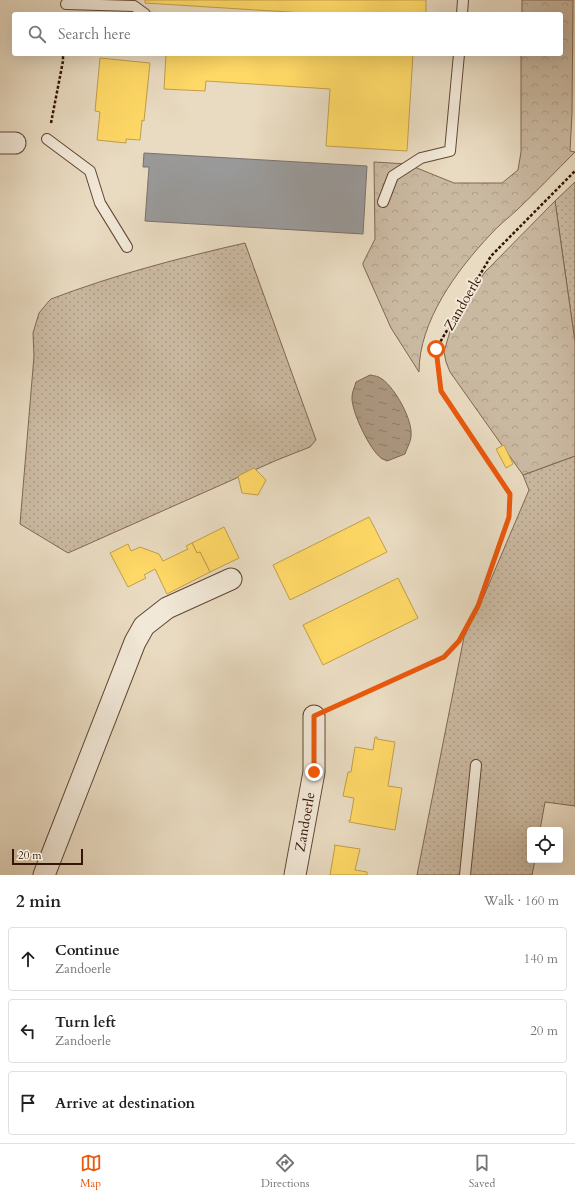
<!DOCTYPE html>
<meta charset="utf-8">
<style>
:root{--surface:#fff;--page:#f6f6f6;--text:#202124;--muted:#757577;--line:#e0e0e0;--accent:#ea580c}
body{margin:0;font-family:Cardo,serif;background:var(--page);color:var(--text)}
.controls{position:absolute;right:12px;bottom:12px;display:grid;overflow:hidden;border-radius:4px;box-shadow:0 4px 16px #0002}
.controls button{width:36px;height:36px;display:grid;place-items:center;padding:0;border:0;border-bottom:1px solid var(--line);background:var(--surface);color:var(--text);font:20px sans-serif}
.scale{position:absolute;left:12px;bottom:10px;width:71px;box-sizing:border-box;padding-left:4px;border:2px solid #351506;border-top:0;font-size:11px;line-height:14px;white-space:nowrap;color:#351506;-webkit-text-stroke:3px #f1e8d7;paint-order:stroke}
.stop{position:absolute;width:12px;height:12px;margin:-9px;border:3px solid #ea580c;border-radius:50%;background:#fff}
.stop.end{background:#ea580c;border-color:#fff;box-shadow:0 1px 4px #0008}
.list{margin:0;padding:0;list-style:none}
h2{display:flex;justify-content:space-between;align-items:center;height:52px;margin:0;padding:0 16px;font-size:17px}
h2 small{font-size:13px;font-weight:400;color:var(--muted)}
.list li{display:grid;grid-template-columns:26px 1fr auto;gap:12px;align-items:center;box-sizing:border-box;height:64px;margin:0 8px 8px;padding:0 8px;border:1px solid var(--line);border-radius:4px}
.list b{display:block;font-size:15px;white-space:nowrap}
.list p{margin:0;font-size:13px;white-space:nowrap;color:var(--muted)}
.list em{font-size:13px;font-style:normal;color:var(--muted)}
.icon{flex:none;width:22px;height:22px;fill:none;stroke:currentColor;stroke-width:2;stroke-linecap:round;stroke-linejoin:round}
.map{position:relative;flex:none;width:575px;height:875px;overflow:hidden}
.search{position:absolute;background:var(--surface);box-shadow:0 4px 16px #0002;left:12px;right:12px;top:12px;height:44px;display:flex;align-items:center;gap:10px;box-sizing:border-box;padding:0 14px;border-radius:4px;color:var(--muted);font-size:15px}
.sheet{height:268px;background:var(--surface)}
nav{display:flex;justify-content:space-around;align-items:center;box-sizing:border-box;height:56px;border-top:1px solid var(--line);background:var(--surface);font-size:11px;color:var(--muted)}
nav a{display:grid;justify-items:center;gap:2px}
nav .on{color:var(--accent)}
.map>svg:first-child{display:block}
.grass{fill:url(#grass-dots);stroke:#806754}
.forest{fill:url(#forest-crowns);stroke:#806754}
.water{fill:url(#water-ripples);stroke:#7c6450}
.homes{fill:#ffd966;stroke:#c29e49}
.industry{fill:#999;stroke:#7b716d}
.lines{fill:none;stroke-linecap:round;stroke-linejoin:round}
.lane-casing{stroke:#624635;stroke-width:12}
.street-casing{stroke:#624635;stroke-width:23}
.path{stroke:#351506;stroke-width:2.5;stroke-dasharray:3 2;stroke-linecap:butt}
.lane{stroke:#f1e8d7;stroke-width:10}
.street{stroke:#f1e8d7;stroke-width:21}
.route{stroke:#ea580c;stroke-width:5}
.labels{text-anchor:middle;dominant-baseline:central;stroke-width:4;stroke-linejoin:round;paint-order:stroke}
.street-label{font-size:14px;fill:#351506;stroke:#f1e8d7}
</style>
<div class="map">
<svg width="575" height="875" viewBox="0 0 575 875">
<defs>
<pattern id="grass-dots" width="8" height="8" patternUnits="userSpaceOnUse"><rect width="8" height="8" fill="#cab9a1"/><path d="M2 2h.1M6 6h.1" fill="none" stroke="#ae9e89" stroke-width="1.8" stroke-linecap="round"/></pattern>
<pattern id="forest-crowns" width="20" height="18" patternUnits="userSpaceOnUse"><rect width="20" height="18" fill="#cab9a1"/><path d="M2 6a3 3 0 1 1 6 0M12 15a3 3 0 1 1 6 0" fill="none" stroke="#ae9e89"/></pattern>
<pattern id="water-ripples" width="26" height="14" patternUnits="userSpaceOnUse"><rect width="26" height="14" fill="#ac9881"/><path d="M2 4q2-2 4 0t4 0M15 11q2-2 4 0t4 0" fill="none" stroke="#8d7b68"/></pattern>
</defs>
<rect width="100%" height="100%" fill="#e9dbc1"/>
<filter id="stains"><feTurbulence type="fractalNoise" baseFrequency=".005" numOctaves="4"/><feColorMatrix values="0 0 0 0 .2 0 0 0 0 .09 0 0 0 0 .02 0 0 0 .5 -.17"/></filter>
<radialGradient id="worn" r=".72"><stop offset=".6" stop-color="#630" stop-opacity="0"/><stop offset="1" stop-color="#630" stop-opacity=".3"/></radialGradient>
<!-- grass -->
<g class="grass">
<path d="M575 182V342L555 201Z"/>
<path d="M245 243 316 440 310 447 277 460 68 553 20 524 34 356 33 333 39 313 49 301 51 299C114 275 179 258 245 243Z"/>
<path d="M575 456V806L545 802 540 830H530V860H535L532 875H417L464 637 483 598 529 490 523 475Z"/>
</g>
<!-- forest -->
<g class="forest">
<path d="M522 0H573L572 113 570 151 575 152C556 171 537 191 517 210 508 218 498 226 490 235 457 270 419 321 419 372L391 328 363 265V263L375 239 374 162 407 164 454 183H502L518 170 521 152V54H561V14H522Z"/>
<path d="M555 201 575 342V456L523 475 450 372 446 362 444 352 450 331 469 296 485 272Z"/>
</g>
<!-- water -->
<path class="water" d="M370 375C375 376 378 376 382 379 395 388 413 420 411 436 411 441 407 448 405 454L387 461C385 460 382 459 381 458 370 450 351 411 352 397 352 392 355 386 356 382Z"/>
<!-- homes -->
<g class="homes">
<path d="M145 0H426V14H320L145 3Z"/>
<path d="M166 54H413L407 151 326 146 330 89 206 81 205 91 164 89Z"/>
<path d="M100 58 150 63 144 121 142 120 140 140 126 139V143L97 140 100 112 95 111Z"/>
<path d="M504 445 513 464 506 468 496 449Z"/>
<path d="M254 468 266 480 258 495 242 493 238 476Z"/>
<path d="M369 517 387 552 290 600 273 565Z"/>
<path d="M224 527 239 558 210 572 200 552 197 553 192 543Z"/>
<path d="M192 543 197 553 200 552 210 572 167 594 155 569 144 575 146 578 128 587 110 553 128 544 131 551 140 547 159 554 163 561 188 549 186 546Z"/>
<path d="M398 578 418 618 323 665 303 625Z"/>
<path d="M375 737H377V739L395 742 388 786 402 788 395 830 349 822V820L350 821 354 798 343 796 348 772H351L355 747 373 750Z"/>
<path d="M334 845 360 849 355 870 367 872V875H330L335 846Z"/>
</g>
<!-- industry -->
<path class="industry" d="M144 153 367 166 363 234 145 221 149 167H143Z"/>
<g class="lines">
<defs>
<g id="lane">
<path d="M66 4 134 6 145 14"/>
<path d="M462 14 463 0"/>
<path d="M47 139 90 171 100 203 127 247"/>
<path d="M383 202 393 176 421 158 450 151 459 54"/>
<path d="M465 875 476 765"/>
</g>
<g id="street">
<path d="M0 143H15"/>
<path d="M44 875 135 642 144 626 167 608 231 579"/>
<path d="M295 875 314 772V716"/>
</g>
</defs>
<!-- lane casing -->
<use href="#lane" class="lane-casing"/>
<!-- street casing -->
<use href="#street" class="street-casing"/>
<!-- path -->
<g class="path">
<path d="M51 123 63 61V54"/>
<path d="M334 707 444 657 459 641 478 606 509 517 510 494 441 391 436 349 491 256 575 171"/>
</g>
<!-- lane -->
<use href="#lane" class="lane"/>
<!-- street -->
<use href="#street" class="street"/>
</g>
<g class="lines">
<!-- route -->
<path class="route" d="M314 772V716L444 657 459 641 478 606 509 517 510 494 441 391 436 349"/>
</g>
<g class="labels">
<!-- street labels -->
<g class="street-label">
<text transform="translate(463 303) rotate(-60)">Zandoerle</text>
<text transform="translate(305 822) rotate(-80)">Zandoerle</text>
</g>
</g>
<rect width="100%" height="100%" filter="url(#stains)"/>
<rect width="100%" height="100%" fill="url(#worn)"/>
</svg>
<div class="controls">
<button><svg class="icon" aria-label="locate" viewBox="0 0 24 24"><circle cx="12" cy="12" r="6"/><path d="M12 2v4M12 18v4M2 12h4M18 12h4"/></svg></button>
</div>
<div class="scale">20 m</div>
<div class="stop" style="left:436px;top:349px"></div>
<div class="stop end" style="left:314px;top:772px"></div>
<div class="search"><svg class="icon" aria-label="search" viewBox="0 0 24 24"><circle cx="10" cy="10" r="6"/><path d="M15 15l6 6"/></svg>Search here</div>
</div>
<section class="sheet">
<h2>2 min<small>Walk · 160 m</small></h2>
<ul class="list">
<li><svg class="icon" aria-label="ahead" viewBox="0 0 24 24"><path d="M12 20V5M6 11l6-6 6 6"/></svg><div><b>Continue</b><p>Zandoerle</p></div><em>140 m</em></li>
<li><svg class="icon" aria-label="left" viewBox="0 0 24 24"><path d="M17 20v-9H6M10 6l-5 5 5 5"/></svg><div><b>Turn left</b><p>Zandoerle</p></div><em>20 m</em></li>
<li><svg class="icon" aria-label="arrive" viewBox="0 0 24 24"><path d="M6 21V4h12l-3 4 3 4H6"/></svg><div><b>Arrive at destination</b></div></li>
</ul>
</section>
<nav>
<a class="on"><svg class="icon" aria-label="map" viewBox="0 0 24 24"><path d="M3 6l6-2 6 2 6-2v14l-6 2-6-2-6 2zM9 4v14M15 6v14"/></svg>Map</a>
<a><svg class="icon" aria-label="directions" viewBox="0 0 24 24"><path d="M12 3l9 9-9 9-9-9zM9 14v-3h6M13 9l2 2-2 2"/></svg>Directions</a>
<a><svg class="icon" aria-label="saved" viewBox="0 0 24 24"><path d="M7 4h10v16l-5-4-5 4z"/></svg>Saved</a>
</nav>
